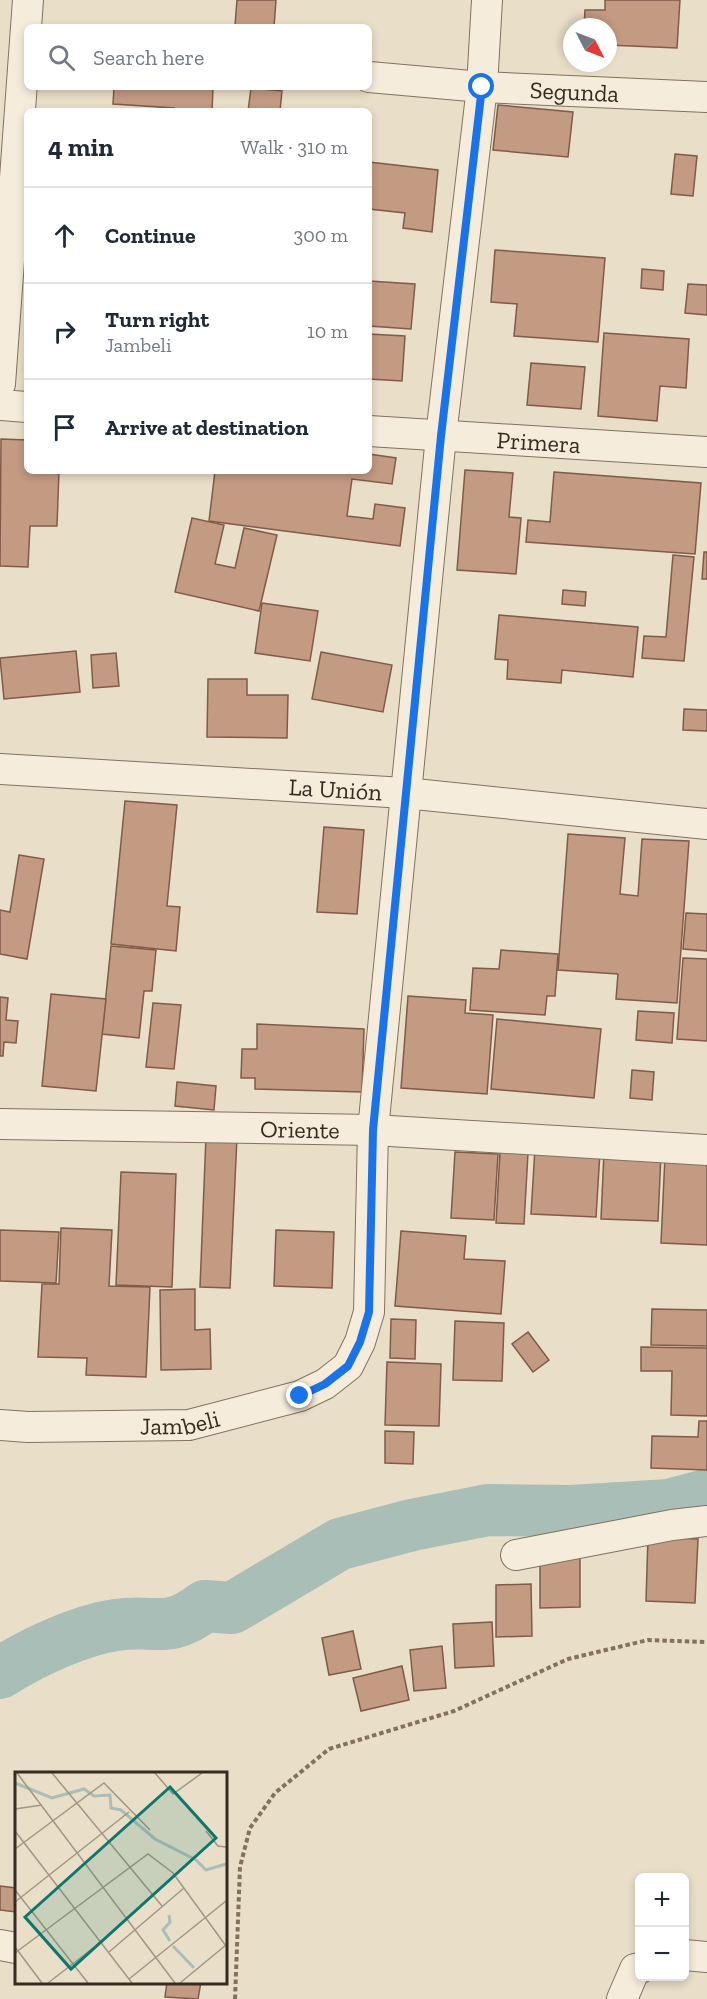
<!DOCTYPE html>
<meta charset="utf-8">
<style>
:root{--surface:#fff;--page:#f6f6f7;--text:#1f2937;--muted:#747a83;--line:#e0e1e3}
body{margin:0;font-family:"Zilla Slab",serif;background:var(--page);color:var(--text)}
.controls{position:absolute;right:18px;bottom:18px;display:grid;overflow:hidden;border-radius:9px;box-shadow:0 3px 9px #0003}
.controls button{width:54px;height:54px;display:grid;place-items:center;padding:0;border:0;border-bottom:2px solid var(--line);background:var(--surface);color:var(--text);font:30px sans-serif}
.compass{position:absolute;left:563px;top:18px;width:54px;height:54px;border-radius:50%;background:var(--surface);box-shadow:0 3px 9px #0003;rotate:132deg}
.stop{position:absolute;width:18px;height:18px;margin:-14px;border:4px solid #1a73e8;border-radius:50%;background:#fff}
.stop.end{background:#1a73e8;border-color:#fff;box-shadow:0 2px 6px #0008}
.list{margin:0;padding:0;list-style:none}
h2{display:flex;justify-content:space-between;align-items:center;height:78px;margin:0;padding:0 24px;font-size:26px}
h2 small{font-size:20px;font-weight:400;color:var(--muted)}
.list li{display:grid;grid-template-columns:39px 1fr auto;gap:18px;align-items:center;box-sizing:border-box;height:96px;padding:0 24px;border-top:2px solid var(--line)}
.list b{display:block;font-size:22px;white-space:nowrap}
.list p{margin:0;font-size:20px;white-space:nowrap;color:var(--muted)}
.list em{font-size:20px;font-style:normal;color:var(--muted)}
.icon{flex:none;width:33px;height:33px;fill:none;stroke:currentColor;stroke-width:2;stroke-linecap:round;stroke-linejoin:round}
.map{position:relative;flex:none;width:707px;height:1999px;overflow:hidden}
.search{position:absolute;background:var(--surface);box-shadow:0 3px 9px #0003;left:24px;top:24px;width:348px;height:66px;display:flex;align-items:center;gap:15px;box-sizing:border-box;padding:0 21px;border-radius:9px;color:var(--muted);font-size:22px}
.panel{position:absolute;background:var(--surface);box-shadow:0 3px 9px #0003;left:24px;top:108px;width:348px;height:366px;border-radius:9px}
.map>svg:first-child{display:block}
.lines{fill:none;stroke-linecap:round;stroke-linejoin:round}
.river{stroke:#a9beb7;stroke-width:52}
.building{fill:#c39a82;stroke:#805b48;stroke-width:1.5}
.minor-casing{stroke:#83715f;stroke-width:32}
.path{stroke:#83715f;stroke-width:4;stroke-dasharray:4.5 3;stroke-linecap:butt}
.minor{stroke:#f5ecdb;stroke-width:30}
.route{stroke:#1a73e8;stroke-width:8}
.labels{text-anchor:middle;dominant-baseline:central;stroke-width:4.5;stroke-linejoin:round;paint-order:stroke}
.street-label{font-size:24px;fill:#362a21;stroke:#f2e9d7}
.inset-river{fill:none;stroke:#a9beb7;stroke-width:3}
.inset-road{fill:none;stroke:#a19685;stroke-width:1.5}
.view{fill:#0f766e;fill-opacity:0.15;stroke:#0f766e;stroke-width:3}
.inset-edge{fill:none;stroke:#362a21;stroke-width:3}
</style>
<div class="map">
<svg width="707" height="1999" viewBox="0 0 707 1999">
<rect width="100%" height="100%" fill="#e9dec8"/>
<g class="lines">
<!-- river -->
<path class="river" d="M0 1673C31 1653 80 1630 116 1625 157 1619 167 1635 205 1606L232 1608 340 1544 412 1525 488 1510 571 1511 669 1505 707 1495"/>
</g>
<!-- building -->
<g class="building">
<path d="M237 0H276L274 27 235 25Z"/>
<path d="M605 0H680L677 48 608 45V27H584L585 10H605Z"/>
<path d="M114 87H213L212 111H173L174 108 113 104Z"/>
<path d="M251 88 282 91 280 111H248Z"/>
<path d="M498 105 573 112 568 157 493 150Z"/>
<path d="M675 154 697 156 693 196 671 194Z"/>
<path d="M369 162 438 170 432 232 403 228 405 213 369 209Z"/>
<path d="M495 250 605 258 598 342 514 336 517 304 491 302Z"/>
<path d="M642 269 664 271 663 290 641 288Z"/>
<path d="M369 281 415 284 411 329 369 326Z"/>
<path d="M688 284 707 285V315L685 313Z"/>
<path d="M604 333 689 339 686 388 660 386 657 421 598 416Z"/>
<path d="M369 334 405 336 402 381 369 379Z"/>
<path d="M531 363 585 367 581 409 527 405Z"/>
<path d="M1 439 27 440V471H59L57 526H30L28 567 0 566Z"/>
<path d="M369 454 396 458 392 484 352 479 347 516 373 519 375 504 405 508 400 546 209 521 215 471H369Z"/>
<path d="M465 470 513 473 509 517 521 518 516 574 457 570Z"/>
<path d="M554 472 701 483 695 554 526 542 528 520 550 522Z"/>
<path d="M192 518 224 525 215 564 235 568 244 528 277 535 259 611 175 592Z"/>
<path d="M704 552H707V579H702Z"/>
<path d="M673 555 694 557 684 661 642 658 644 636 666 637Z"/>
<path d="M563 590 586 592 585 606 562 604Z"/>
<path d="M262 603 318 611 310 661 255 653Z"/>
<path d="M499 615 638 627 633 677 562 670 561 683 507 679 508 660 495 659Z"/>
<path d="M76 651 80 692 4 699 0 658Z"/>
<path d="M321 652 392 665 383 712 312 699Z"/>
<path d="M116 653 119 686 93 688 91 655Z"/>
<path d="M208 679H247V695H288L287 738 207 737Z"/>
<path d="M684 709 707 710V731L683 730Z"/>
<path d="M125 801 177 805 167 906 180 907 176 951 111 944Z"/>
<path d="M324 827 364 830 357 914 317 912Z"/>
<path d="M568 834 625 838 620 894 638 896 642 839 689 841 677 1003 616 999 618 974 558 970Z"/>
<path d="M19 855 44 859 27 959 0 954V910L10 912Z"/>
<path d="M686 913 707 914V951L683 949Z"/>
<path d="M111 946 156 950 152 991H144L139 1038 102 1034Z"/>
<path d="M501 950 558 954 555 996H547L545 1015 470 1010 473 968 499 969Z"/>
<path d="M683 958 707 959V1041L677 1039Z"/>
<path d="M51 994 106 999 96 1091 42 1086Z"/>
<path d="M408 996 466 1000 465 1013 493 1015 487 1094 401 1088Z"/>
<path d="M0 997 8 998 6 1020 18 1021 16 1043 4 1042 3 1056H0Z"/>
<path d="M153 1003 181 1005 174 1069 146 1067Z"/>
<path d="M638 1011 674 1013 672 1043 636 1040Z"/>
<path d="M497 1019 601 1029 594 1098 491 1089Z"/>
<path d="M257 1024 364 1029 362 1092 255 1089V1078H241L242 1049H257Z"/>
<path d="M632 1070 654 1072 652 1100 630 1098Z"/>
<path d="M177 1082 216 1086 214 1110 175 1106Z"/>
<path d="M206 1136 237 1137 230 1288 200 1287Z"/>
<path d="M535 1148 600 1152 596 1217 531 1214Z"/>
<path d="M455 1152 498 1154 494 1220 451 1218Z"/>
<path d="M500 1152 528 1153 524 1224 496 1223Z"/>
<path d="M604 1152 661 1154 658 1221 601 1219Z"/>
<path d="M665 1156 707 1158V1245L661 1243Z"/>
<path d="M121 1172 176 1174 172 1287 116 1285Z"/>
<path d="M61 1228 112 1230 109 1286 150 1287 146 1377 86 1375 87 1358 38 1357 42 1284H59Z"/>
<path d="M0 1230 59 1232 56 1283 0 1281Z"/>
<path d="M276 1230 334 1232 332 1288 274 1286Z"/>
<path d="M401 1231 466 1236 464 1259 505 1261 501 1314 395 1306Z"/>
<path d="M195 1289V1330L210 1329 211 1369 161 1370 160 1290Z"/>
<path d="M652 1309 707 1310V1346L651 1345Z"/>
<path d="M391 1319 416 1320 415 1359 390 1358Z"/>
<path d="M455 1321 504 1323 502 1381 453 1380Z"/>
<path d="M528 1332 549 1360 533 1372 512 1344Z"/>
<path d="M641 1347 707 1348V1416L671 1415 672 1371H641Z"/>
<path d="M387 1362 441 1364 439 1426 385 1425Z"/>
<path d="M699 1421H707V1470L651 1468 652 1436 698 1437Z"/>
<path d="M385 1431 414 1432 413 1464 385 1463Z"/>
<path d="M648 1537 698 1539 695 1603 646 1601Z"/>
<path d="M580 1554V1607L540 1608V1555Z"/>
<path d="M531 1584 532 1636 496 1637V1585Z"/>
<path d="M492 1622 494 1666 455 1668 453 1624Z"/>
<path d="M353 1631 361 1669 329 1675 322 1638Z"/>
<path d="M442 1646 446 1688 414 1691 410 1650Z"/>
<path d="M402 1666 409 1700 361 1711 353 1678Z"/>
<path d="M0 1886 16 1888V1912L0 1910Z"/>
<path d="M167 1982H201L198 1999 165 1997Z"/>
</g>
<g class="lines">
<defs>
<g id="minor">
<path id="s1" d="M369 77 482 87 707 97"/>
<path d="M0 384 28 0"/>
<path d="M0 405 27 407"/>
<path id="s2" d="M369 431 707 452"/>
<path id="s3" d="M0 769 405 793 707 824"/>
<path id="s4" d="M0 1124 373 1130 707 1150"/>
<path id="s5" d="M0 1425 28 1427 189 1425 300 1396 325 1384 348 1366 360 1342 369 1312 373 1130 441 436 482 87 487 0"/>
<path d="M516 1555 672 1525 707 1521"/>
<path d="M0 1945 16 1948"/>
<path d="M684 1955 707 1957"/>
<path d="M622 1999 635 1969 640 1968"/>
</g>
</defs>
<!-- minor casing -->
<use href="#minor" class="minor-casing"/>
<!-- path -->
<path class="path" d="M235 1999 240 1867 250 1828 275 1793 329 1749 454 1711 568 1659 648 1640 707 1642"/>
<!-- minor -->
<use href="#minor" class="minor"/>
</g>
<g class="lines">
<!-- route -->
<path class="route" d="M300 1396 325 1384 348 1366 360 1342 369 1312 373 1130 441 436 482 87"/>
</g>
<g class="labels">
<!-- street labels -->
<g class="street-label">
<text stroke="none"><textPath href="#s1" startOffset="206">Segunda</textPath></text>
<text stroke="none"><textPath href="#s2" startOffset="170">Primera</textPath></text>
<text stroke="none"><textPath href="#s3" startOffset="336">La Unión</textPath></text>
<text stroke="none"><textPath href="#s4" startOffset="300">Oriente</textPath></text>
<text stroke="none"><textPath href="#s5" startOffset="180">Jambeli</textPath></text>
</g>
</g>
<!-- overview -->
<g transform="translate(15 1772)">
<rect width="212" height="212" fill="#e9dec8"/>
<path class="inset-river" d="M0 11 37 26 69 17 79 24 95 23 96 36 106 38 140 67 181 88 191 98 211 92M154 143 155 150 148 158 155 169M158 174 179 196"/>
<path class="inset-road" d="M2 1 160 211M37 1 147 134M140 1 158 22 187 1M0 37 27 33M0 59 117 211M191 59 203 74 211 75M0 77 89 11 135 58M0 118 73 211M0 130 114 40M0 175 27 211M94 180 169 116M0 181 133 82 158 101 211 174M114 207 211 129M33 211 86 170M165 211 211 173"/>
<path class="view" d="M155 15 201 66 56 197 10 145Z"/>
<rect width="212" height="212" class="inset-edge"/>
</g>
</svg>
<div class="controls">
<button>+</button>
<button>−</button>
</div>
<svg class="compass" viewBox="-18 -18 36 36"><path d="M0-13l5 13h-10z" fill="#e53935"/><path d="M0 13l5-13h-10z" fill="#747a83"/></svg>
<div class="stop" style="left:482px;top:87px"></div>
<div class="stop end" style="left:300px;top:1396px"></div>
<div class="search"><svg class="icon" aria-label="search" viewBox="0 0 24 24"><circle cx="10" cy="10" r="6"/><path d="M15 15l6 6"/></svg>Search here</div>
<section class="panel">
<h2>4 min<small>Walk · 310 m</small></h2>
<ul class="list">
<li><svg class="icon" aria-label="ahead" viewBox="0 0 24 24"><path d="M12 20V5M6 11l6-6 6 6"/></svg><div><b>Continue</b></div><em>300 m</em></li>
<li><svg class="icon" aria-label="right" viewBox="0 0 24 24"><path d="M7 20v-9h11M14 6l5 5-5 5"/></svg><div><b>Turn right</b><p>Jambeli</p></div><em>10 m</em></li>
<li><svg class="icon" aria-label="arrive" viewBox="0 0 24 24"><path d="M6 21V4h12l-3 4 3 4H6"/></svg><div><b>Arrive at destination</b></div></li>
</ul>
</section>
</div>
